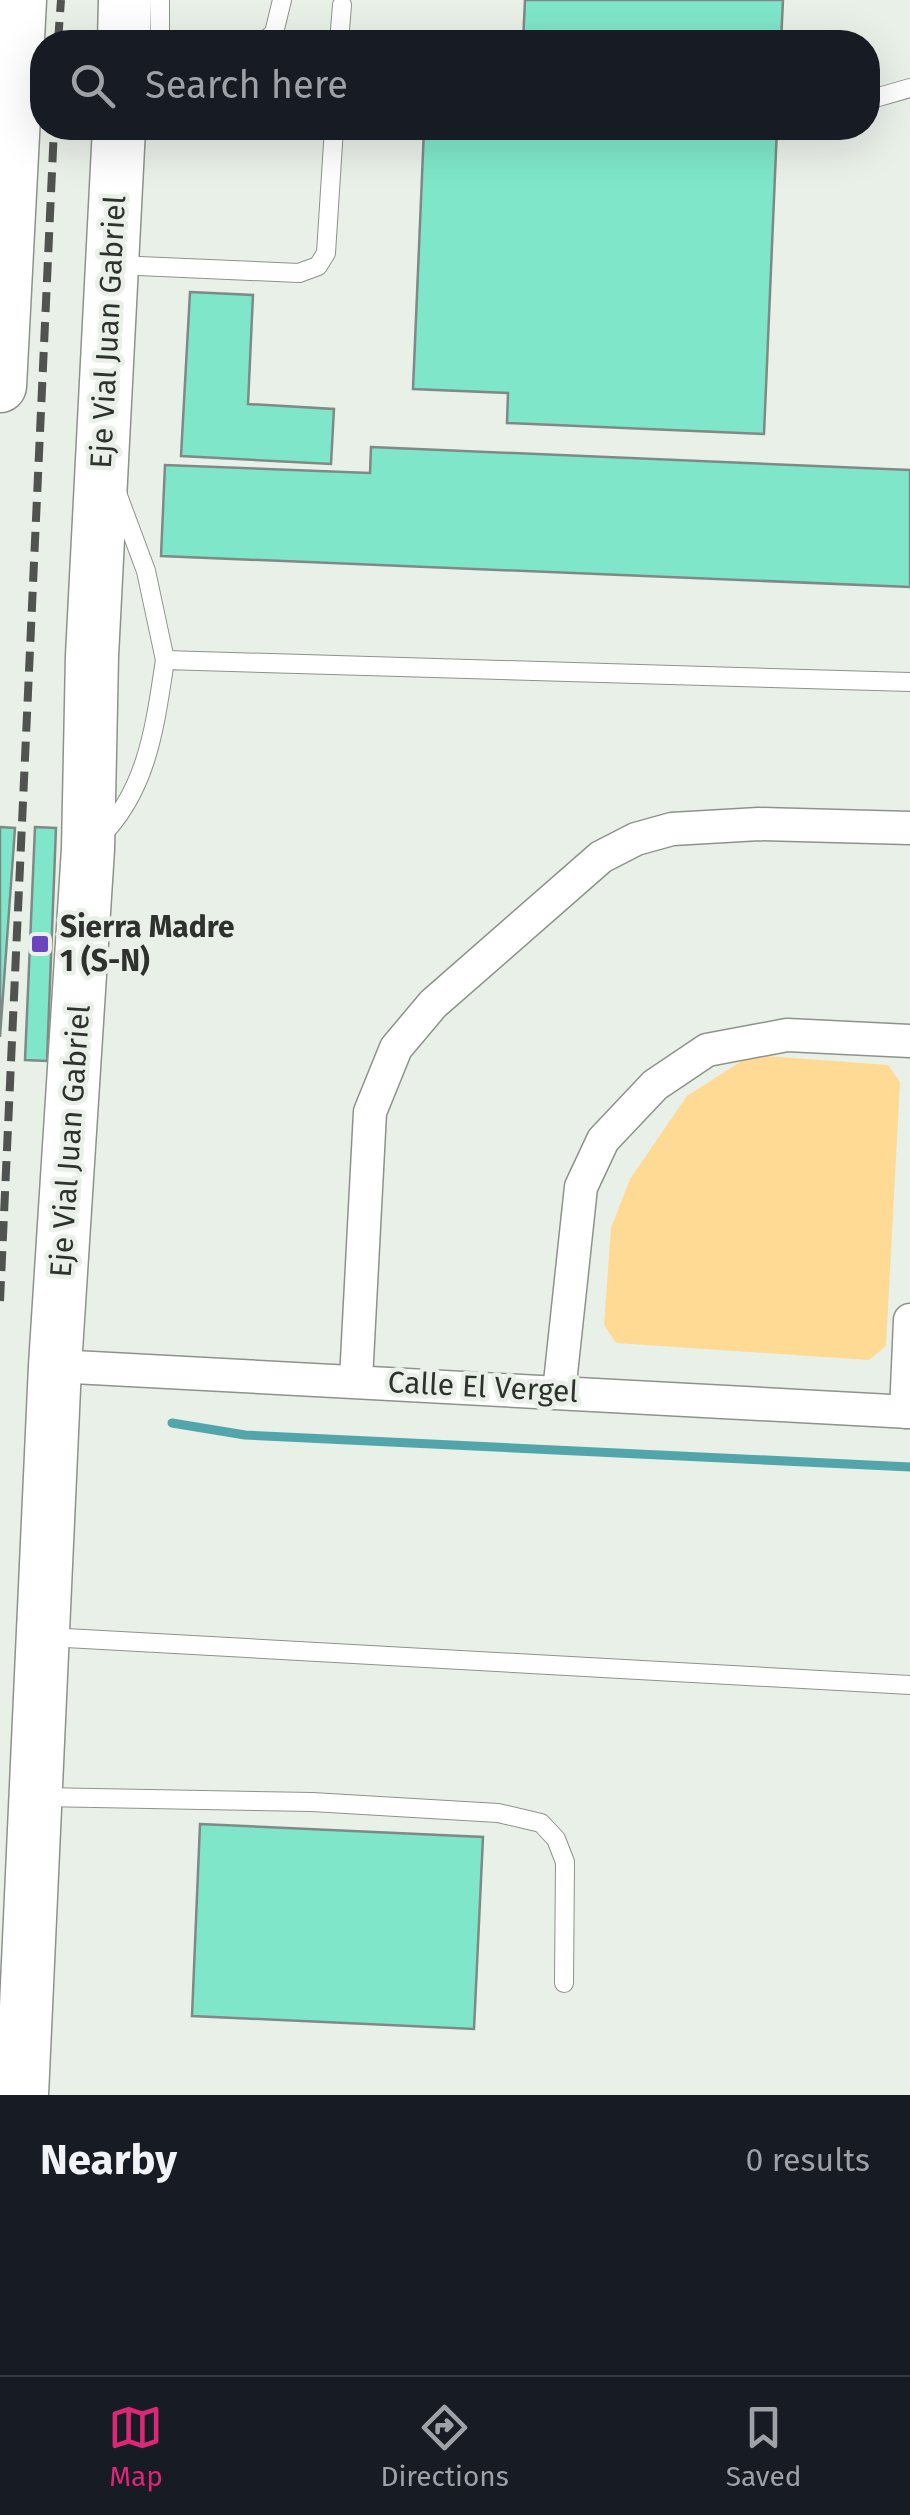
<!DOCTYPE html>
<style>
:root{--surface:#171b24;--page:#242831;--text:#f1f3f6;--muted:#9ea1a6;--line:#363941;--accent:#db2777}
body{margin:0;font-family:"Fira Sans",sans-serif;background:var(--page);color:var(--text)}
.list{margin:0;padding:0;list-style:none}
h2{display:flex;justify-content:space-between;align-items:center;height:130px;margin:0;padding:0 40px;font-size:42px}
h2 small{font-size:32px;font-weight:400;color:var(--muted)}
.icon{flex:none;width:55px;height:55px;fill:none;stroke:currentColor;stroke-width:2;stroke-linecap:round;stroke-linejoin:round}
.map{position:relative;flex:none;width:910px;height:2095px;overflow:hidden}
.search{position:absolute;background:var(--surface);box-shadow:0 10px 40px #0002;left:30px;right:30px;top:30px;height:110px;display:flex;align-items:center;gap:25px;box-sizing:border-box;padding:0 35px;border-radius:40px;color:var(--muted);font-size:38px}
.sheet{height:280px;background:var(--surface)}
nav{display:flex;justify-content:space-around;align-items:center;box-sizing:border-box;height:140px;border-top:2px solid var(--line);background:var(--surface);font-size:28px;color:var(--muted)}
nav a{display:grid;justify-items:center;gap:5px}
nav .on{color:var(--accent)}
.map>svg:first-child{display:block}
.green{fill:#feda94}
.lines{fill:none;stroke-linecap:round;stroke-linejoin:round}
.stream{stroke:#53a5ac;stroke-width:9}
.building{fill:#7fe6c9;stroke:#7f8986;stroke-width:2.5}
.service-casing{stroke:#8d938c;stroke-width:20}
.minor-casing{stroke:#8d938c;stroke-width:35}
.primary-casing{stroke:#8d938c;stroke-width:55}
.service{stroke:#fff;stroke-width:18}
.minor{stroke:#fff;stroke-width:32}
.primary{stroke:#fff;stroke-width:52}
.rail{stroke:#505350;stroke-width:8;stroke-dasharray:20 10;stroke-linecap:butt}
.poi-dot{fill:#6c45be;stroke:#e9f0e8;stroke-width:4}
.labels{text-anchor:middle;dominant-baseline:central;stroke-width:9;stroke-linejoin:round;paint-order:stroke}
.street-label{font-size:30px;fill:#2f312f;stroke:#e9f0e8}
.poi-label{font-size:30px;font-weight:bold;fill:#2f312f;stroke:#e9f0e8;text-anchor:start}
</style>
<div class="map">
<svg width="910" height="2095" viewBox="0 0 910 2095">
<rect width="100%" height="100%" fill="#e9f0e8"/>
<!-- green -->
<path class="green" d="M751 1055 888 1065 900 1082 886 1346 869 1360 616 1343 604 1325 611 1228 630 1179 687 1096Z"/>
<g class="lines">
<!-- stream -->
<path class="stream" d="M172 1423 245 1435 910 1467"/>
</g>
<!-- building -->
<g class="building">
<path d="M525 0H783L781 42H523Z"/>
<path d="M520 128H777L764 434 507 423 508 393 413 389 424 129 519 132Z"/>
<path d="M190 292 253 295 248 404 334 409 331 464 181 456Z"/>
<path d="M371 447 910 470V587L161 556 165 465 370 473Z"/>
<path d="M0 827 15 828 0 1037Z"/>
<path d="M35 827 56 828 47 1061 25 1060Z"/>
<path d="M200 1824 483 1837 474 2029 192 2016Z"/>
</g>
<g class="lines">
<defs>
<g id="service">
<path d="M160 0V41"/>
<path d="M129 41H264L274 33 282 0"/>
<path d="M339 42 342 5"/>
<path d="M868 100 910 88"/>
<path d="M116 265 299 273 318 266 326 253 334 128"/>
<path d="M117 493 146 571 165 660"/>
<path d="M99 838C148 790 155 725 165 660L910 682"/>
<path d="M48 1637 910 1685"/>
<path d="M41 1797 312 1802 498 1813 541 1823 556 1839 565 1862 564 1983"/>
</g>
<g id="minor">
<path d="M55 1366 910 1412"/>
<path d="M356 1380 370 1112 396 1048 433 1004 601 857 636 839 672 829 759 824 910 828"/>
<path d="M559 1392 581 1187 603 1140 655 1085 707 1050 787 1035 910 1041"/>
<path d="M906 1412 910 1320"/>
</g>
<g id="primary">
<path d="M124 42 125 0"/>
<path d="M0 386 20 0"/>
<path d="M22 2095 55 1366 88 849 92 656 119 128"/>
</g>
</defs>
<!-- service casing -->
<use href="#service" class="service-casing"/>
<!-- minor casing -->
<use href="#minor" class="minor-casing"/>
<!-- primary casing -->
<use href="#primary" class="primary-casing"/>
<!-- service -->
<use href="#service" class="service"/>
<!-- minor -->
<use href="#minor" class="minor"/>
<!-- primary -->
<use href="#primary" class="primary"/>
<!-- rail -->
<g class="rail">
<path d="M58 42 61 0"/>
<path d="M0 1301 54 128"/>
</g>
</g>
<!-- markers -->
<rect class="poi-dot" x="30" y="934" width="20" height="20" rx="5"/>
<g class="labels">
<!-- street labels -->
<g class="street-label">
<text transform="translate(108 332) rotate(-87)">Eje Vial Juan Gabriel</text>
<text transform="translate(70 1141) rotate(-86)">Eje Vial Juan Gabriel</text>
<text transform="translate(483 1387) rotate(3)">Calle El Vergel</text>
</g>
<!-- poi labels -->
<g class="poi-label">
<text x="60" y="927">Sierra Madre<tspan x="60" dy="34">1 (S-N)</tspan></text>
</g>
</g>
</svg>
<div class="search"><svg class="icon" aria-label="search" viewBox="0 0 24 24"><circle cx="10" cy="10" r="6"/><path d="M15 15l6 6"/></svg>Search here</div>
</div>
<section class="sheet">
<h2>Nearby<small>0 results</small></h2>
<ul class="list">
</ul>
</section>
<nav>
<a class="on"><svg class="icon" aria-label="map" viewBox="0 0 24 24"><path d="M3 6l6-2 6 2 6-2v14l-6 2-6-2-6 2zM9 4v14M15 6v14"/></svg>Map</a>
<a><svg class="icon" aria-label="directions" viewBox="0 0 24 24"><path d="M12 3l9 9-9 9-9-9zM9 14v-3h6M13 9l2 2-2 2"/></svg>Directions</a>
<a><svg class="icon" aria-label="saved" viewBox="0 0 24 24"><path d="M7 4h10v16l-5-4-5 4z"/></svg>Saved</a>
</nav>
